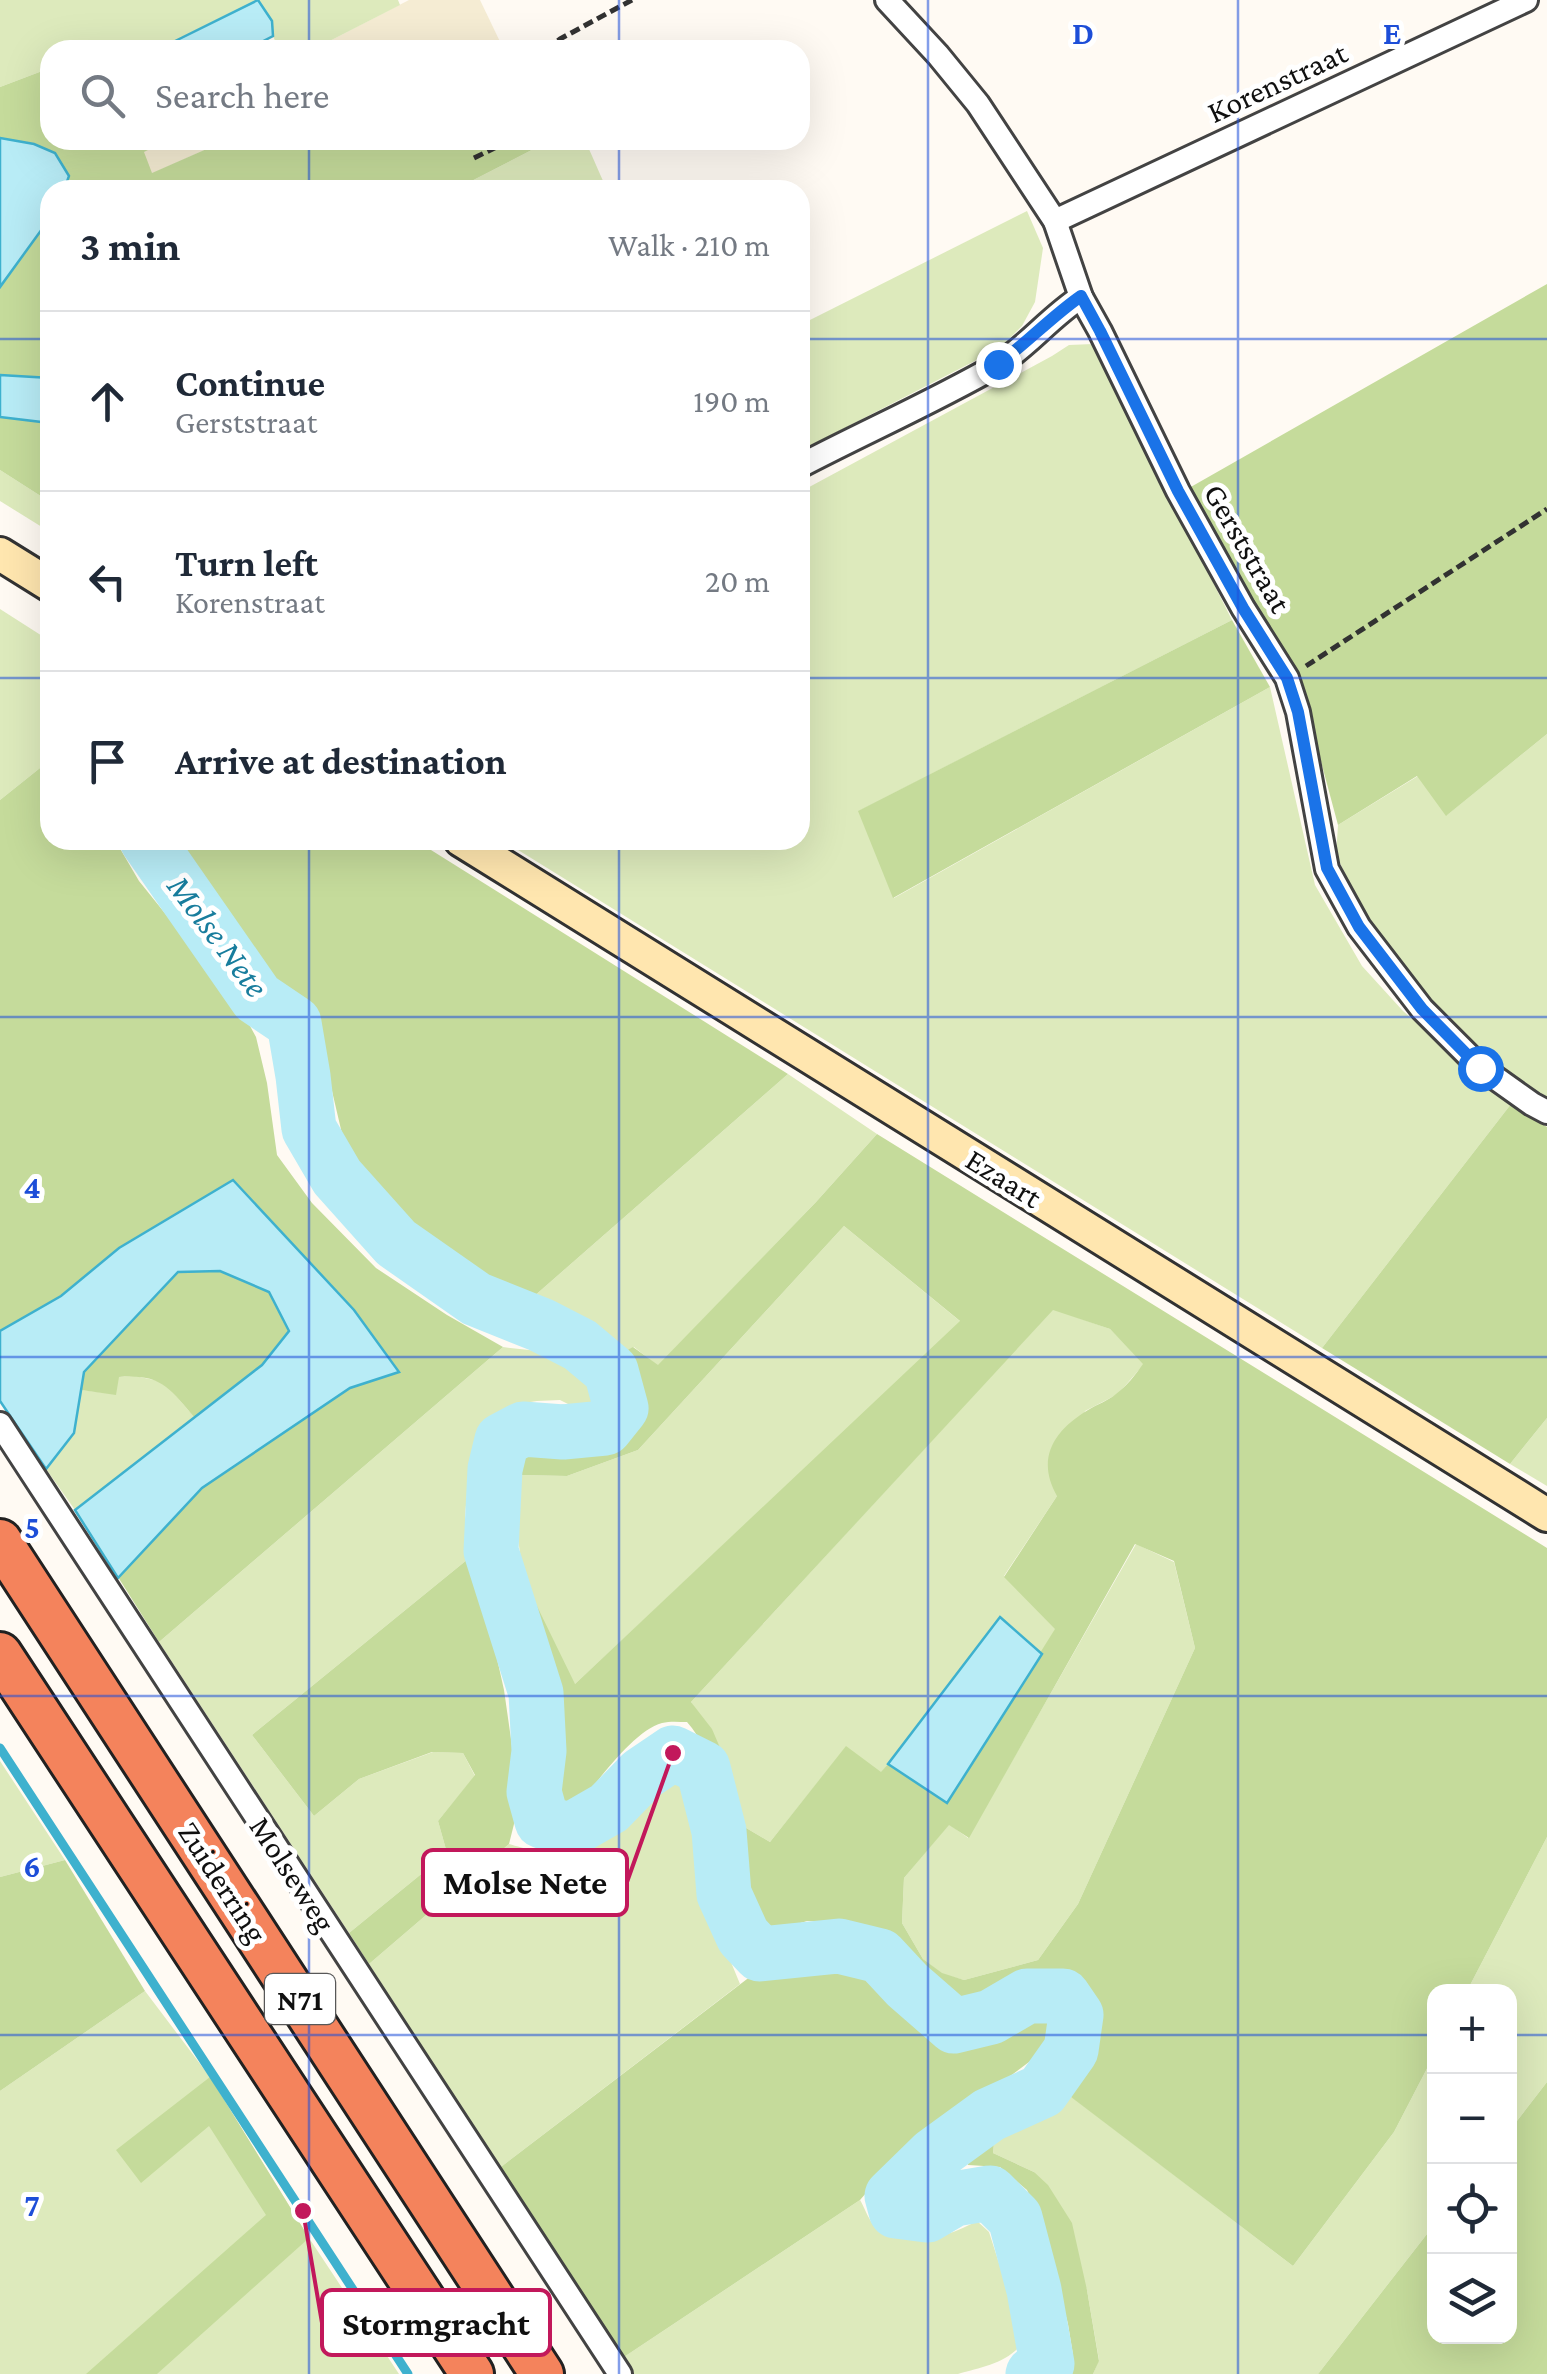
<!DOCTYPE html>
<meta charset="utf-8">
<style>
:root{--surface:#fff;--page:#f6f6f7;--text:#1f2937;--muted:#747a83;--line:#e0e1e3}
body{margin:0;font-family:"Crimson Pro",serif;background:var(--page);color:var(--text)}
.controls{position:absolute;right:30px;bottom:30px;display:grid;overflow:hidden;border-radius:20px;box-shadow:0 10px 40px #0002}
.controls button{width:90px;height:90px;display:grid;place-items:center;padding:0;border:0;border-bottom:2px solid var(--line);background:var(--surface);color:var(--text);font:50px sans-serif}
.stop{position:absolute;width:30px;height:30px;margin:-22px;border:8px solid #1a73e8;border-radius:50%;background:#fff}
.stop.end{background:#1a73e8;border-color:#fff;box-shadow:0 2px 10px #0008}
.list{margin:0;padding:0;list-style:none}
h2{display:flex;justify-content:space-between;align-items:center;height:130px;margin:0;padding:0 40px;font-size:42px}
h2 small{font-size:32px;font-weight:400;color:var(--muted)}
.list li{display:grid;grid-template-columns:65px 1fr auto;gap:30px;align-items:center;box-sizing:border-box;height:180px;padding:0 40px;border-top:2px solid var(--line)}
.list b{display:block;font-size:38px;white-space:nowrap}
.list p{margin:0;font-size:32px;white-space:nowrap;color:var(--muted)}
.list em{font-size:32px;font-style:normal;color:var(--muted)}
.icon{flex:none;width:55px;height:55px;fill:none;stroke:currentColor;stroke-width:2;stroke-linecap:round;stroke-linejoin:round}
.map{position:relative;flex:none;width:1547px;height:2374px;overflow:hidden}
.search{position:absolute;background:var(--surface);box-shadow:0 10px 40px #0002;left:40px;top:40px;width:770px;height:110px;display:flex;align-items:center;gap:25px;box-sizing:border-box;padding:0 35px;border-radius:30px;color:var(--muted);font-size:38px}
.panel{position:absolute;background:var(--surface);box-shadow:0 10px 40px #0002;left:40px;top:180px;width:770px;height:670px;border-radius:30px}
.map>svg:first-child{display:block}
.farmland{fill:#f5ecd3}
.green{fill:#ddeabc}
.forest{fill:#c5db9b;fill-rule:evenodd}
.water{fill:#b8ecf6;stroke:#3eb1ce;stroke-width:2.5}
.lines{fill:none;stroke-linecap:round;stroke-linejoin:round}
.stream{stroke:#3eb1ce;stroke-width:9}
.river{stroke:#b8ecf6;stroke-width:55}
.street-casing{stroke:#434343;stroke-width:28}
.secondary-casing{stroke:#323232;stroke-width:38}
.highway-casing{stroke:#212121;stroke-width:48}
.path{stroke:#323232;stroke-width:5;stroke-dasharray:10 5;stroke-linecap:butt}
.street{stroke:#fff;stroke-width:22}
.secondary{stroke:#ffe6af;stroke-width:32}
.highway{stroke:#f4835c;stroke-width:42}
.route{stroke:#1a73e8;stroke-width:12}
.grid{fill:none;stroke:#1d4ed8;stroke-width:2.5;stroke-opacity:0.55}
.labels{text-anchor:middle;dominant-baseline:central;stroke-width:10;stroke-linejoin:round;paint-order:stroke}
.shield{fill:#fff;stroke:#585858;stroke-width:2.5}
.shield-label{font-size:30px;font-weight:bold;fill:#101010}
.street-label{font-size:32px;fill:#101010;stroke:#fff}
.water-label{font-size:35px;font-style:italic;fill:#187d9d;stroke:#fff}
.grid-label{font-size:32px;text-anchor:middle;font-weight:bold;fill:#1d4ed8;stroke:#fff;stroke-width:10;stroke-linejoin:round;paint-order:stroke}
.leader{fill:none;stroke:#c2185b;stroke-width:4}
.callout-dot{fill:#c2185b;stroke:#fff;stroke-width:4}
.callout{fill:#fff;stroke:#c2185b;stroke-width:4}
.callout-label{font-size:35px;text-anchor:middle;font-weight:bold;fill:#101010}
</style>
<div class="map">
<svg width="1547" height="2374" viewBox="0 0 1547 2374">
<rect width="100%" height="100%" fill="#fffaf3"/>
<!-- farmland -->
<g class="farmland">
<path d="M409 0H480L504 50H312Z"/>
<path d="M168 140H227L151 174 143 152Z"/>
</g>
<!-- green -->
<g class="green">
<path d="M0 0H398L400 5 312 50H279L273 36 272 21 258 0 157 50H50V68L0 87Z"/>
<path d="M551 140H585L607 190H454Z"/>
<path d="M1027 211 1043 248 1035 302 1022 326 1000 348 800 451V325Z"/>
<path d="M1093 344 1232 620 859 811 894 898 1270 687 1315 885 1362 966 1403 1011 1511 1104 1322 1348 502 840H800V665L802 664 800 492 1052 356 1069 345Z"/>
<path d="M0 470 50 502V532L0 501Z"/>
<path d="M0 609 50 641V760L0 800Z"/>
<path d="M1547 734V1098L1521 1084 1479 1052 1428 1001 1369 922 1336 855 1338 825 1418 776 1447 815Z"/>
<path d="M788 1074 877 1134 816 1202 658 1366 634 1347 616 1356 561 1312 524 1305Z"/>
<path d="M844 1226 961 1322 574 1685C554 1641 525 1595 519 1546 516 1522 518 1499 519 1475L567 1476 638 1450Z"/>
<path d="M1053 1309 1110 1329 1144 1364 1118 1394 1085 1411 1057 1496 1004 1576 1056 1628 1042 1654 1000 1618 881 1773 846 1747 770 1842 741 1825 727 1764 691 1702Z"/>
<path d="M503 1347C516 1349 532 1349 545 1353 564 1360 596 1383 599 1404L580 1410 560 1400 537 1401 511 1405 495 1420 480 1447 468 1483 465 1516 468 1559 252 1735 314 1816 359 1779 433 1752 463 1753 475 1776 438 1821 447 1853 349 1933 159 1642Z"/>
<path d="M135 1376 164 1382 195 1418 75 1510 46 1469 74 1434 81 1390 115 1394 118 1377Z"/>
<path d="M1547 1418V1486L1510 1464Z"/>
<path d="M1136 1544 1174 1562 1195 1648 1078 1904 1038 1960 964 1980 942 1974 923 1959 902 1923 904 1878 949 1824 968 1838Z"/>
<path d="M0 1761 65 1860 0 1877Z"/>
<path d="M679 1777 690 1799 697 1840 699 1885 740 1984 497 2170 369 1964 509 1844C527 1849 562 1860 580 1854 600 1847 633 1815 648 1799 658 1788 664 1780 679 1777Z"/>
<path d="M1547 1837V2082L1510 2130V1992L1467 1991Z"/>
<path d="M145 1991 210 2077 309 2238 399 2374H0V2091Z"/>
<path d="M1434 2055V2225L1318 2374H1093L1099 2360 1087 2290 1034 2172 993 2153 994 2143 1009 2132 1072 2097 1293 2266 1394 2132Z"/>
<path d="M860 2200C865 2208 869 2222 876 2227 905 2250 948 2237 977 2221L989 2232 1024 2341C1009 2363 982 2367 958 2374H634L624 2357Z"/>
</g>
<!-- forest -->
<g class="forest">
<path d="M50 68V140H168L144 152 152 173 227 140H551L454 190H64L68 176 34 144 0 138V87Z"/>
<path d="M50 218V378L0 375V287Z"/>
<path d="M1547 284V734L1446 816 1417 776 1338 825 1297 672 1231 566 1189 488Z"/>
<path d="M0 417 50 423V502L0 470Z"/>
<path d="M1232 620 1270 687 893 898 858 811Z"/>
<path d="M50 760V840H115L139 881 238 1004 256 1037 267 1083 277 1155 312 1203 376 1268 447 1315 503 1347 159 1642 118 1577 202 1488 350 1388 398 1371 354 1310 233 1180 119 1248 61 1296 0 1331V800Z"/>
<path d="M178 840H415L788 1074 524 1305 465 1272 400 1217 347 1155 332 1091 310 1020 264 965 195 869Z"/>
<path d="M1511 1104 1547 1127V1418L1510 1464 1322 1348Z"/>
<path d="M877 1134 1547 1548V1837L1467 1991 1434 1992V2055L1394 2132 1293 2266 1071 2097 1008 2132 994 2143 993 2153 1034 2172 1048 2185 1072 2223 1087 2290 1099 2361 1093 2374H1066L1073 2355 1068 2324 1042 2226 1034 2205 1027 2190 1000 2167 968 2165 966 2150 988 2128 1040 2102 1059 2086 1087 2048 1096 2020 1091 2000 1068 1979 1044 1981 990 1997 966 2007 951 2004 932 1991 900 1955 876 1933 840 1922 807 1921 775 1931 754 1926C740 1897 739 1867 734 1835 728 1797 712 1751 687 1722 679 1722 670 1721 662 1723 635 1730 599 1779 582 1801L559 1803 548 1796 546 1785 553 1765 552 1717 542 1663 522 1598 534 1600 575 1684 960 1321 844 1226 638 1450 567 1476 519 1475 526 1450 605 1443 633 1419C636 1387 636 1382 616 1356L633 1347 658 1365 816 1202ZM1053 1310 1110 1329 1143 1364C1136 1374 1126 1387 1116 1394 1108 1401 1097 1404 1088 1410 1053 1431 1036 1459 1057 1496L1004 1577 1055 1629 946 1803 888 1764 881 1772 846 1746 770 1842 741 1825 727 1764 712 1729 691 1702ZM1135 1544 1174 1561 1195 1648 1078 1904 1038 1960 964 1980 942 1973 923 1959 902 1923 904 1878 949 1825 969 1838Z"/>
<path d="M220 1271 269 1292 289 1332 262 1365 195 1418C169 1388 162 1374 119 1377L116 1395 81 1390 84 1372 178 1272Z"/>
<path d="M468 1559 486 1609 504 1690 512 1746 517 1812 509 1844 369 1964 349 1933 447 1853 438 1821 475 1775 463 1753 432 1752 359 1779 314 1816 252 1735Z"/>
<path d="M65 1860 145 1991 0 2091V1877Z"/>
<path d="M830 1960 860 1975 889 2002 938 2040 961 2047 993 2039 1020 2019 1042 2010 1053 2020 1050 2042 1033 2059 887 2169 860 2200 624 2357 497 2170 751 1976Z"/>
<path d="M210 2077 309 2238 157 2374H86L266 2215 209 2126 141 2183 116 2150Z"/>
<path d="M1547 2082V2374H1318L1434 2225V2336H1510V2130Z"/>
</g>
<!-- water -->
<g class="water">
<path d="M258 0 272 21 273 36 246 50H157Z"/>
<path d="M0 138 34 144 55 153 69 176 64 190H50V218L0 287Z"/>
<path d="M0 375 50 378V423L0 417Z"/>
<path d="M233 1180 354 1310 399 1372 350 1388 202 1488 118 1578 75 1510 262 1365 289 1331 269 1292 220 1271 178 1272 84 1372 74 1433 46 1469 0 1401V1331L61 1296 119 1248Z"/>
<path d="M1000 1617 1042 1654 947 1803 888 1764Z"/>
</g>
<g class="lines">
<!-- stream -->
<path class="stream" d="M0 1748 408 2374"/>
<!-- river -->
<path class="river" d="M147 840 257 998 294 1023 303 1076 309 1129 337 1177 396 1243 476 1299 541 1325 580 1345 611 1371 621 1408 605 1428 563 1432 523 1429 502 1440 495 1469 491 1551 536 1693 539 1751 534 1792 542 1821 569 1831 609 1808 642 1774 673 1753 703 1768 719 1831 724 1894 743 1936 760 1954 839 1946 880 1956 907 1985 954 2026 991 2017 1027 1996H1063L1076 2015 1071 2050 1042 2091 989 2115 934 2155 892 2196 896 2211 927 2215 954 2199 990 2193 1015 2218 1034 2290 1047 2364 1033 2374"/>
<defs>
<g id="street">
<path d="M887 0 938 55 978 104 1055 221 1081 297 1100 331 1178 491 1243 608 1287 678 1298 712 1327 869 1359 927 1422 1009 1480 1067 1532 1104 1547 1112"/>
<path d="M1055 221 1526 0"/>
<path d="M800 466C865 432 933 402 996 366 1027 347 1050 317 1081 297"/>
<path d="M0 1424 620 2374"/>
</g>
<g id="secondary">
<path d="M0 554 50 585"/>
<path d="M461 840 1547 1515"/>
</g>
<g id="highway">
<path d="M0 1541 542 2374"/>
<path d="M0 1654 472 2374"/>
</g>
</defs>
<!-- street casing -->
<use href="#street" class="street-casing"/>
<!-- secondary casing -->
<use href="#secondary" class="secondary-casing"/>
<!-- highway casing -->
<use href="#highway" class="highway-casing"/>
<!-- path -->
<g class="path">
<path d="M546 50 560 39 632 0"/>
<path d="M474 158 511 140"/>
<path d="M1306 666 1547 509"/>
</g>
<!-- street -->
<use href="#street" class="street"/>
<!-- secondary -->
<use href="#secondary" class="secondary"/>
<!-- highway -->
<use href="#highway" class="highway"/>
</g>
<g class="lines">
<!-- route -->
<path class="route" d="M998 364C1027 343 1051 317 1081 296L1100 331 1178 491 1243 608 1287 678 1298 712 1327 868 1359 927 1422 1009 1480 1068"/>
</g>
<!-- grid -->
<path class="grid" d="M309 0V50M619 0V50M928 0V2374M1238 0V2374M309 140V190M619 140V190M0 339H50M800 339H1547M0 678H50M800 678H1547M309 840V2374M619 840V2374M0 1017H1547M0 1357H1547M0 1696H1547M0 2035H1434M1510 2035H1547"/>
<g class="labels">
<!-- shield labels -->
<rect class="shield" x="265" y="1974" width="70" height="50" rx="8"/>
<g class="shield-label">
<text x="300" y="1999">N71</text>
</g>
<!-- street labels -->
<g class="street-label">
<text transform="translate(1277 82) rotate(-25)">Korenstraat</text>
<text transform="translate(1248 548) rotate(60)">Gerststraat</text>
<text transform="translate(1004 1178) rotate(32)">Ezaart</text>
<text transform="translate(293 1874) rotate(57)">Molseweg</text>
<text transform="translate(223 1882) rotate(57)">Zuiderring</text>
</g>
<!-- water labels -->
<g class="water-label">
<text transform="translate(218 936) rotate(53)">Molse Nete</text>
</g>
</g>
<g class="grid-label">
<text x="1083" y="44">D</text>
<text x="1392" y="44">E</text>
<text x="32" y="1198">4</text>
<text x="32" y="1538">5</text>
<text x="32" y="1877">6</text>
<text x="32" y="2216">7</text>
</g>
<!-- callouts -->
<path class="leader" d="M673 1753L627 1882M303 2211L322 2323"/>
<g class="callout-dot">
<circle cx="673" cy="1753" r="10"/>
<circle cx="303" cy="2211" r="10"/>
</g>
<g class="callout">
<rect x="423" y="1850" width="204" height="65" rx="10"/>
<rect x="322" y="2290" width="228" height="65" rx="10"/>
</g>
<g class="callout-label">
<text x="525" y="1894">Molse Nete</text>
<text x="436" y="2335">Stormgracht</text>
</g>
</svg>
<div class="controls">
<button>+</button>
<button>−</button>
<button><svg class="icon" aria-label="locate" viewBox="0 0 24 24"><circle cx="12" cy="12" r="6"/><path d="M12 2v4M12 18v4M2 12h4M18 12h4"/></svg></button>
<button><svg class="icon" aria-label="layers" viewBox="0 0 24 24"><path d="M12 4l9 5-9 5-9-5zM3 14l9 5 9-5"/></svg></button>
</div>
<div class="stop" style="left:1480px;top:1068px"></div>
<div class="stop end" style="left:998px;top:364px"></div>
<div class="search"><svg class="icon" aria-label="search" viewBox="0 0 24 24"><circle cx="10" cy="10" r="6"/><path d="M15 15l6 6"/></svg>Search here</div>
<section class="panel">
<h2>3 min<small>Walk · 210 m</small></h2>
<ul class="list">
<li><svg class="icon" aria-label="ahead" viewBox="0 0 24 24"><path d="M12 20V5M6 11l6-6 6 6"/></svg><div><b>Continue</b><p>Gerststraat</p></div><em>190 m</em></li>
<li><svg class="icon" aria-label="left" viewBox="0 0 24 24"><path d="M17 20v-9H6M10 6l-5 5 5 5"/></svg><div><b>Turn left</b><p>Korenstraat</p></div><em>20 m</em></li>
<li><svg class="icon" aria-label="arrive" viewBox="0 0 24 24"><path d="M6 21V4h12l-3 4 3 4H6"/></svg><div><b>Arrive at destination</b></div></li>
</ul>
</section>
</div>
